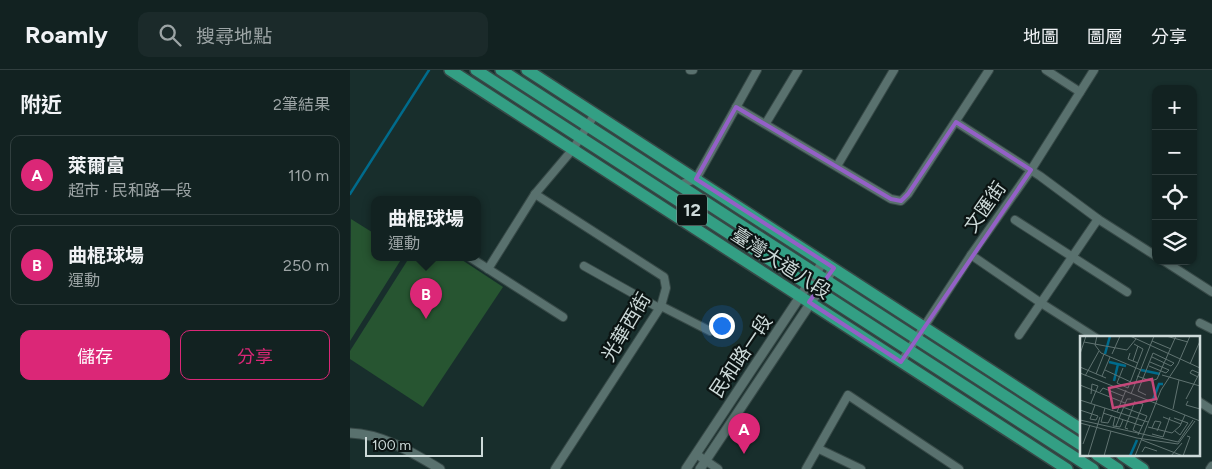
<!DOCTYPE html>
<html lang="zh-TW">
<meta charset="utf-8">
<style>
:root{--surface:#122221;--page:#1b2a2a;--text:#f1f3f6;--muted:#9ca4a5;--line:#313f3f;--accent:#db2777}
body{margin:0;font-family:Figtree,"Noto Sans TC",sans-serif;background:var(--page);color:var(--text)}
.controls{position:absolute;right:15px;top:15px;display:grid;overflow:hidden;border-radius:10px;box-shadow:0 1px 4px #0004}
.controls button{width:45px;height:45px;display:grid;place-items:center;padding:0;border:0;border-bottom:1px solid var(--line);background:var(--surface);color:var(--text);font:25px sans-serif}
.scale{position:absolute;left:15px;bottom:12px;width:118px;box-sizing:border-box;padding-left:5px;border:2px solid #cddad9;border-top:0;font-size:14px;line-height:18px;white-space:nowrap;color:#cddad9;-webkit-text-stroke:4px #0b1413;paint-order:stroke}
.you{position:absolute;left:371px;top:255px;width:18px;height:18px;margin:-12px;border:4px solid #fff;border-radius:50%;background:#1a73e8;box-shadow:0 0 0 8px #1a73e833}
.badge{display:grid;place-items:center;width:32px;height:32px;border-radius:50%;background:var(--accent);color:#fff;font-size:16px;font-weight:700}
.pin{position:absolute;translate:-50% -41px;filter:drop-shadow(0 1px 2px #0008)}
.pin::after{content:'';position:absolute;top:26px;width:18px;height:15px;background:inherit;clip-path:polygon(0 0,100% 0,50% 100%)}
.popup{position:absolute;left:21px;top:126px;width:110px;height:65px;box-sizing:border-box;display:grid;place-content:center;border-radius:10px;background:var(--surface);filter:drop-shadow(0 1px 4px #0005);font-size:16px;white-space:nowrap;color:var(--muted)}
.popup b{font-size:19px;color:var(--text)}
.popup::after{content:'';position:absolute;left:50%;top:100%;margin-left:-10px;border:10px solid transparent;border-top-color:var(--surface)}
.list{margin:0;padding:0;list-style:none}
h2{display:flex;justify-content:space-between;align-items:center;height:65px;margin:0;padding:0 20px;font-size:21px}
h2 small{font-size:16px;font-weight:400;color:var(--muted)}
.list li{display:grid;grid-template-columns:32px 1fr auto;gap:15px;align-items:center;box-sizing:border-box;height:80px;margin:0 10px 10px;padding:0 10px;border:1px solid var(--line);border-radius:10px}
.list b{display:block;font-size:19px;white-space:nowrap}
.list p{margin:0;font-size:16px;white-space:nowrap;color:var(--muted)}
.list em{font-size:16px;font-style:normal;color:var(--muted)}
.actions{display:flex;gap:10px;padding:15px 20px}
.actions a{flex:1;padding:11px 0;border:1px solid var(--accent);border-radius:10px;text-align:center;font-size:18px;color:var(--accent)}
.actions .main{background:var(--accent);color:#fff}
.icon{flex:none;width:28px;height:28px;fill:none;stroke:currentColor;stroke-width:2;stroke-linecap:round;stroke-linejoin:round}
.map{position:relative;flex:none;width:862px;height:399px;overflow:hidden}
header{display:flex;align-items:center;gap:30px;box-sizing:border-box;height:70px;padding:0 25px;background:var(--surface);border-bottom:1px solid var(--line)}
header strong{font-size:24px}
nav{display:flex;gap:28px;margin-inline-start:auto;font-size:18px}
.search{width:350px;height:45px;background:var(--page);display:flex;align-items:center;gap:12px;box-sizing:border-box;padding:0 18px;border-radius:10px;color:var(--muted);font-size:19px}
main{display:flex}
aside{flex:1;background:var(--surface)}
.map>svg:first-child{display:block}
.garden{fill:#275531}
.lines{fill:none;stroke-linecap:round;stroke-linejoin:round}
.stream{stroke:#006b8c;stroke-width:2.5}
.minor-casing{stroke:#374947;stroke-width:10}
.tertiary-casing{stroke:#374947;stroke-width:11}
.primary-casing{stroke:#374947;stroke-width:14}
.minor{stroke:#59716e;stroke-width:8}
.tertiary{stroke:#59716e;stroke-width:9}
.primary{stroke:#339f84;stroke-width:11}
.marked{fill:none;stroke:#9460c7;stroke-width:4;stroke-linejoin:round}
.labels{text-anchor:middle;dominant-baseline:central;stroke-width:4.5;stroke-linejoin:round;paint-order:stroke}
.shield{fill:#0b1413;stroke:#939f9e;stroke-width:1}
.shield-label{font-size:18px;font-weight:bold;fill:#cddad9}
.street-label{font-size:19px;fill:#cddad9;stroke:#0b1413}
.inset-river{fill:none;stroke:#006b8c;stroke-width:2.5}
.inset-road{fill:none;stroke:#607371;stroke-width:1}
.view{fill:#c5487a;fill-opacity:0.15;stroke:#c5487a;stroke-width:2.5}
.inset-edge{fill:none;stroke:#cddad9;stroke-width:2.5}
</style>
<header>
<strong>Roamly</strong>
<div class="search"><svg class="icon" aria-label="search" viewBox="0 0 24 24"><circle cx="10" cy="10" r="6"/><path d="M15 15l6 6"/></svg>搜尋地點</div>
<nav><a>地圖</a><a>圖層</a><a>分享</a></nav>
</header>
<main>
<aside>
<h2>附近<small>2筆結果</small></h2>
<ul class="list">
<li><span class="badge">A</span><div><b>萊爾富</b><p>超市 · 民和路一段</p></div><em>110 m</em></li>
<li><span class="badge">B</span><div><b>曲棍球場</b><p>運動</p></div><em>250 m</em></li>
</ul>
<div class="actions"><a class="main">儲存</a><a>分享</a></div>
</aside>
<div class="map">
<svg width="862" height="399" viewBox="0 0 862 399">
<rect width="100%" height="100%" fill="#182e2c"/>
<!-- garden -->
<g class="garden">
<path d="M1 149 25 164V188H52L0 271Z"/>
<path d="M59 188H109L153 217 73 337 0 289V281Z"/>
</g>
<g class="lines">
<!-- stream -->
<path class="stream" d="M0 124 79 0"/>
<defs>
<g id="minor">
<path d="M340 0H343"/>
<path d="M696 0 730 22"/>
<path d="M386 37 541 129 551 131 558 124 639 0"/>
<path d="M606 52 690 106 748 149 806 186"/>
<path d="M416 53 448 0"/>
<path d="M487 96 544 0"/>
<path d="M329 115 346 109 407 0"/>
<path d="M185 124 314 207 316 218 311 236 205 399"/>
<path d="M665 150 777 222"/>
<path d="M621 185 691 233 746 268"/>
<path d="M121 188 213 247"/>
<path d="M814 191 862 222"/>
<path d="M234 196 309 238"/>
<path d="M138 199 185 124 223 79 245 44"/>
<path d="M311 236 360 261"/>
<path d="M850 253 862 259"/>
<path d="M669 265 748 149"/>
<path d="M551 292 621 185 681 100 744 0"/>
<path d="M848 331 862 340"/>
<path d="M469 379 511 399"/>
<path d="M346 384 368 399"/>
<path d="M456 399 498 325 609 399"/>
<path d="M860 399 862 396"/>
</g>
<g id="tertiary">
<path d="M0 363C33 364 63 383 90 399"/>
<path d="M336 399 473 192"/>
<path d="M350 399 484 198"/>
</g>
<g id="primary">
<path d="M100 0 717 399"/>
<path d="M126 0 743 399"/>
<path d="M151 0 731 375"/>
<path d="M177 0 731 359"/>
<path d="M747 385 768 399"/>
<path d="M772 385 793 399"/>
</g>
</defs>
<!-- minor casing -->
<use href="#minor" class="minor-casing"/>
<!-- tertiary casing -->
<use href="#tertiary" class="tertiary-casing"/>
<!-- primary casing -->
<use href="#primary" class="primary-casing"/>
<!-- minor -->
<use href="#minor" class="minor"/>
<!-- tertiary -->
<use href="#tertiary" class="tertiary"/>
<!-- primary -->
<use href="#primary" class="primary"/>
</g>
<!-- marked area -->
<path class="marked" d="M386 37 541 129 551 131 558 124 606 52 681 100 551 292 459 232 484 198 346 109Z"/>
<g class="labels">
<!-- shield labels -->
<rect class="shield" x="327" y="124.5" width="30" height="31" rx="4"/>
<g class="shield-label">
<text x="342" y="140">12</text>
</g>
<!-- street labels -->
<g class="street-label">
<text transform="translate(635 137) rotate(-55)">文匯街</text>
<text transform="translate(431 193) rotate(33)">臺灣大道八段</text>
<text transform="translate(276 257) rotate(-59)">光華西街</text>
<text transform="translate(391 286) rotate(-56)">民和路一段</text>
</g>
</g>
<!-- overview -->
<g transform="translate(730 266)">
<rect width="120" height="120" fill="#182e2c"/>
<path class="inset-river" d="M25 18 30 0M29 26 46 30M61 34 80 38M34 45 38 28M73 64 79 48H83M50 120 57 104"/>
<path class="inset-road" d="M17 0 15 9 21 17 61 34M50 0 120 32M86 0 108 6M72 5 91 13M4 6 47 14 56 3M50 17 48 23 58 27M73 17 94 27M0 18 6 0M32 18 40 0M72 21 91 30 94 27M53 25 58 10M110 28 120 5M69 30 86 37 89 34 70 26M0 31 26 42M43 32 37 47 48 52 63 13 54 8M25 34 55 48M0 37 120 85M16 38 24 18M82 39 120 50M5 40 19 15M22 40 30 21M57 40 71 45 77 43 96 0M118 41 110 37 112 34 119 37M0 49 45 67M20 56 23 52 43 60M11 58 12 48 18 50 11 67M51 58 74 0M66 59 58 55 73 17M106 63 120 36M0 64 68 86M108 65 106 69 120 73M15 69 10 83 16 84 18 80M40 70 67 80 58 99M25 72 21 86 28 87 32 79M93 73 99 44M0 74 18 80M37 76 46 54M23 77 62 90M35 81 33 90 40 91 43 84M83 81 101 88M94 82 108 87 100 99 95 95M0 84 98 106 113 84M0 87 57 102 98 108 115 85M36 90 47 63H51M68 91 92 97 100 90 105 79M72 92 75 85 81 86 77 95M48 93 45 92 55 65M59 97 53 94 63 68 59 67M72 98 83 101 90 81M62 104 103 120 110 101 107 100M3 108 10 89M62 116 65 111 77 115M8 120 20 81M24 120 31 95M55 120 81 54 98 28 110 0M91 120 102 107"/>
<path class="view" d="M72 43 76 63 33 72 29 52Z"/>
<rect width="120" height="120" class="inset-edge"/>
</g>
</svg>
<div class="controls">
<button>+</button>
<button>−</button>
<button><svg class="icon" aria-label="locate" viewBox="0 0 24 24"><circle cx="12" cy="12" r="6"/><path d="M12 2v4M12 18v4M2 12h4M18 12h4"/></svg></button>
<button><svg class="icon" aria-label="layers" viewBox="0 0 24 24"><path d="M12 4l9 5-9 5-9-5zM3 14l9 5 9-5"/></svg></button>
</div>
<div class="scale">100 m</div>
<div class="you"></div>
<div class="pin badge" style="left:394px;top:384px">A</div>
<div class="pin badge" style="left:76px;top:249px">B</div>
<div class="popup"><b>曲棍球場</b>運動</div>
</div>
</main>
